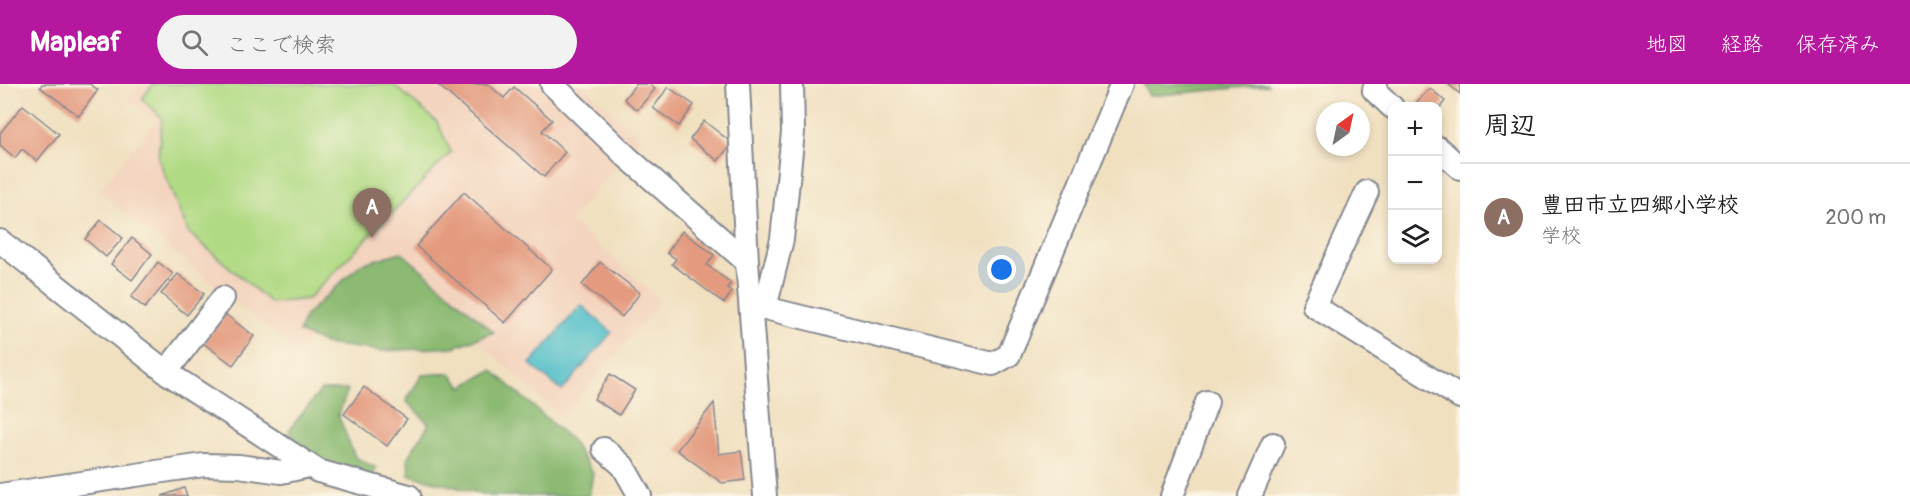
<!DOCTYPE html>
<html lang="ja">
<meta charset="utf-8">
<style>
:root{--surface:#fff;--page:#f2f2f2;--text:#202124;--muted:#757577;--line:#e0e0e0;--accent:#b5179e}
body{margin:0;font-family:Pangolin,"Klee One",sans-serif;background:var(--page);color:var(--text)}
.controls{position:absolute;right:18px;top:18px;display:grid;overflow:hidden;border-radius:12px;box-shadow:0 3px 9px #0003}
.controls button{width:54px;height:54px;display:grid;place-items:center;padding:0;border:0;border-bottom:2px solid var(--line);background:var(--surface);color:var(--text);font:30px sans-serif}
.compass{position:absolute;left:1316px;top:18px;width:54px;height:54px;border-radius:50%;background:var(--surface);box-shadow:0 3px 9px #0003;rotate:33deg}
.you{position:absolute;left:1002px;top:186px;width:21px;height:21px;margin:-15px;border:4px solid #fff;border-radius:50%;background:#1a73e8;box-shadow:0 0 0 9px #1a73e833}
.badge{display:grid;place-items:center;width:39px;height:39px;border-radius:50%;background:var(--accent);color:#fff;font-size:20px;font-weight:700}
.pin{position:absolute;translate:-50% -50px;filter:drop-shadow(0 2px 3px #0008)}
.pin::after{content:'';position:absolute;top:32px;width:21px;height:18px;background:inherit;clip-path:polygon(0 0,100% 0,50% 100%)}
.list{margin:0;padding:0;list-style:none}
h2{display:flex;justify-content:space-between;align-items:center;height:78px;margin:0;padding:0 24px;font-size:26px}
h2 small{font-size:20px;font-weight:400;color:var(--muted)}
.list li{display:grid;grid-template-columns:39px 1fr auto;gap:18px;align-items:center;box-sizing:border-box;height:108px;padding:0 24px;border-top:2px solid var(--line)}
.list b{display:block;font-size:22px;white-space:nowrap}
.list p{margin:0;font-size:20px;white-space:nowrap;color:var(--muted)}
.list em{font-size:20px;font-style:normal;color:var(--muted)}
.icon{flex:none;width:33px;height:33px;fill:none;stroke:currentColor;stroke-width:2;stroke-linecap:round;stroke-linejoin:round}
.map{position:relative;flex:none;width:1460px;height:412px;overflow:hidden}
header{display:flex;align-items:center;gap:36px;box-sizing:border-box;height:84px;padding:0 30px;background:var(--accent);color:#fff}
header strong{font-size:28px}
nav{display:flex;gap:33px;margin-inline-start:auto;font-size:21px}
.search{width:420px;height:54px;background:var(--page);display:flex;align-items:center;gap:15px;box-sizing:border-box;padding:0 21px;border-radius:33px;color:var(--muted);font-size:22px}
main{display:flex}
aside{flex:1;background:var(--surface)}
.map>svg:first-child{display:block}
.built{fill:#f3d4be}
.green{fill:#b1da84;stroke:#668471;stroke-width:1.5}
.forest{fill:#8cba72;stroke:#547468;stroke-width:1.5}
.water{fill:#51bfc9;stroke:#367794;stroke-width:1.5}
.building{fill:#e39a7e}
.lines{fill:none;stroke-linecap:round;stroke-linejoin:round}
.minor-casing{stroke:#86888f;stroke-width:26}
.minor{stroke:#fff;stroke-width:22}
</style>
<header>
<strong>Mapleaf</strong>
<div class="search"><svg class="icon" aria-label="search" viewBox="0 0 24 24"><circle cx="10" cy="10" r="6"/><path d="M15 15l6 6"/></svg>ここで検索</div>
<nav><a>地図</a><a>経路</a><a>保存済み</a></nav>
</header>
<main>
<div class="map">
<svg width="1460" height="412" viewBox="0 0 1460 412">
<rect width="100%" height="100%" fill="#fcf5e5"/>
<filter id="ink" filterUnits="userSpaceOnUse"><feTurbulence type="fractalNoise" baseFrequency=".0167" numOctaves="2"/><feDisplacementMap in="SourceGraphic" scale="12" xChannelSelector="R" yChannelSelector="G"/><feConvolveMatrix kernelMatrix="1 2 1 2 8 2 1 2 1" color-interpolation-filters="sRGB"/></filter>
<filter id="wash" filterUnits="userSpaceOnUse"><feTurbulence type="fractalNoise" baseFrequency=".008" numOctaves="4" result="noise"/><feDisplacementMap in="SourceGraphic" scale="24" xChannelSelector="R" yChannelSelector="G"/><feGaussianBlur stdDeviation="1.35" result="paint"/><feColorMatrix in="noise" values="0 0 0 0 0 0 0 0 0 0 0 0 0 0 0 0 0 1.4 0 .05"/><feComposite in="paint" operator="in"/></filter>
<g filter="url(#wash)">
<rect width="100%" height="100%" fill="#f0e0c0"/>
<!-- built -->
<path class="built" d="M138 0H582L641 54 570 136 661 217 562 334 384 171 298 269 98 107 157 36 127 15Z"/>
<!-- green -->
<path class="green" d="M153 0H393L437 38 451 68 308 215 271 219 188 148 158 74 162 34 142 15Z"/>
<!-- forest -->
<g class="forest">
<path d="M1144 0H1268V1L1149 12Z"/>
<path d="M401 168 494 248 454 263 383 267 326 260 299 248 305 232 361 180Z"/>
<path d="M492 286 571 356 593 389 589 412H490L409 391 408 373 429 340 406 317 422 291 450 289 462 303Z"/>
<path d="M321 306H348L338 331 355 373 376 384 372 392C345 384 298 378 289 346Z"/>
</g>
<!-- water -->
<path class="water" d="M581 221 612 248 562 307 530 280Z"/>
<g id="blocks">
<!-- building -->
<g class="building">
<path d="M42 0H90L98 6 79 32 40 3Z"/>
<path d="M437 0H488L504 14 514 3 552 36 542 47 565 68 544 93Z"/>
<path d="M636 0H649L655 5 637 26 624 15Z"/>
<path d="M1448 0H1460V10Z"/>
<path d="M668 3 694 21 679 42 653 24Z"/>
<path d="M1430 4 1445 17 1438 26V22H1419L1416 19Z"/>
<path d="M23 21 59 50 37 77 22 65 15 74 0 61V49Z"/>
<path d="M704 37 732 59 718 77 690 55Z"/>
<path d="M464 108 552 185 505 239 416 162Z"/>
<path d="M101 136 123 154 106 173 85 155Z"/>
<path d="M682 147 714 171 707 181 731 199 727 204 732 208 724 219 672 180 676 175 667 169Z"/>
<path d="M132 154 152 170 132 196 111 180Z"/>
<path d="M158 178 173 190 145 224 131 213Z"/>
<path d="M600 178 640 209 622 233 582 201Z"/>
<path d="M178 190 204 210 187 231 161 210Z"/>
<path d="M225 230 254 252 233 281 203 259Z"/>
<path d="M610 290 635 306 619 331 594 315Z"/>
<path d="M364 303 407 335 387 362 344 330Z"/>
<path d="M714 319 719 370 741 367 745 396 722 399 677 366Z"/>
<path d="M184 404 187 412H162Z"/>
</g>
</g>
</g>
<g filter="url(#ink)">
<use href="#blocks" fill-opacity="0" stroke="#86888f" stroke-width="1.5"/>
<g class="lines">
<defs>
<g id="minor">
<path d="M552 0 627 73 747 178"/>
<path d="M738 0 747 178 765 412"/>
<path d="M1376 0 1374 6 1392 23"/>
<path d="M1438 64 1460 84"/>
<path d="M1367 108 1314 222 1460 313"/>
<path d="M0 157 166 288 318 387 409 412"/>
<path d="M751 224H765L993 280 1009 271 1122 0"/>
<path d="M765 224 782 155 793 48 792 0"/>
<path d="M166 288 223 214"/>
<path d="M604 365 623 382 640 412"/>
<path d="M0 411 204 381 239 382 281 388 309 382"/>
<path d="M1172 412 1207 318"/>
<path d="M1250 412 1273 360"/>
</g>
</defs>
<!-- minor casing -->
<use href="#minor" class="minor-casing"/>
<!-- minor -->
<use href="#minor" class="minor"/>
</g>
</g>
</svg>
<div class="controls">
<button>+</button>
<button>−</button>
<button><svg class="icon" aria-label="layers" viewBox="0 0 24 24"><path d="M12 4l9 5-9 5-9-5zM3 14l9 5 9-5"/></svg></button>
</div>
<svg class="compass" viewBox="-18 -18 36 36"><path d="M0-13l5 13h-10z" fill="#e53935"/><path d="M0 13l5-13h-10z" fill="#757577"/></svg>
<div class="you"></div>
<div class="pin badge" style="left:372px;top:154px;background:#8d6e63">A</div>
</div>
<aside>
<h2>周辺<small></small></h2>
<ul class="list">
<li><span class="badge" style="background:#8d6e63">A</span><div><b>豊田市立四郷小学校</b><p>学校</p></div><em>200 m</em></li>
</ul>
</aside>
</main>
